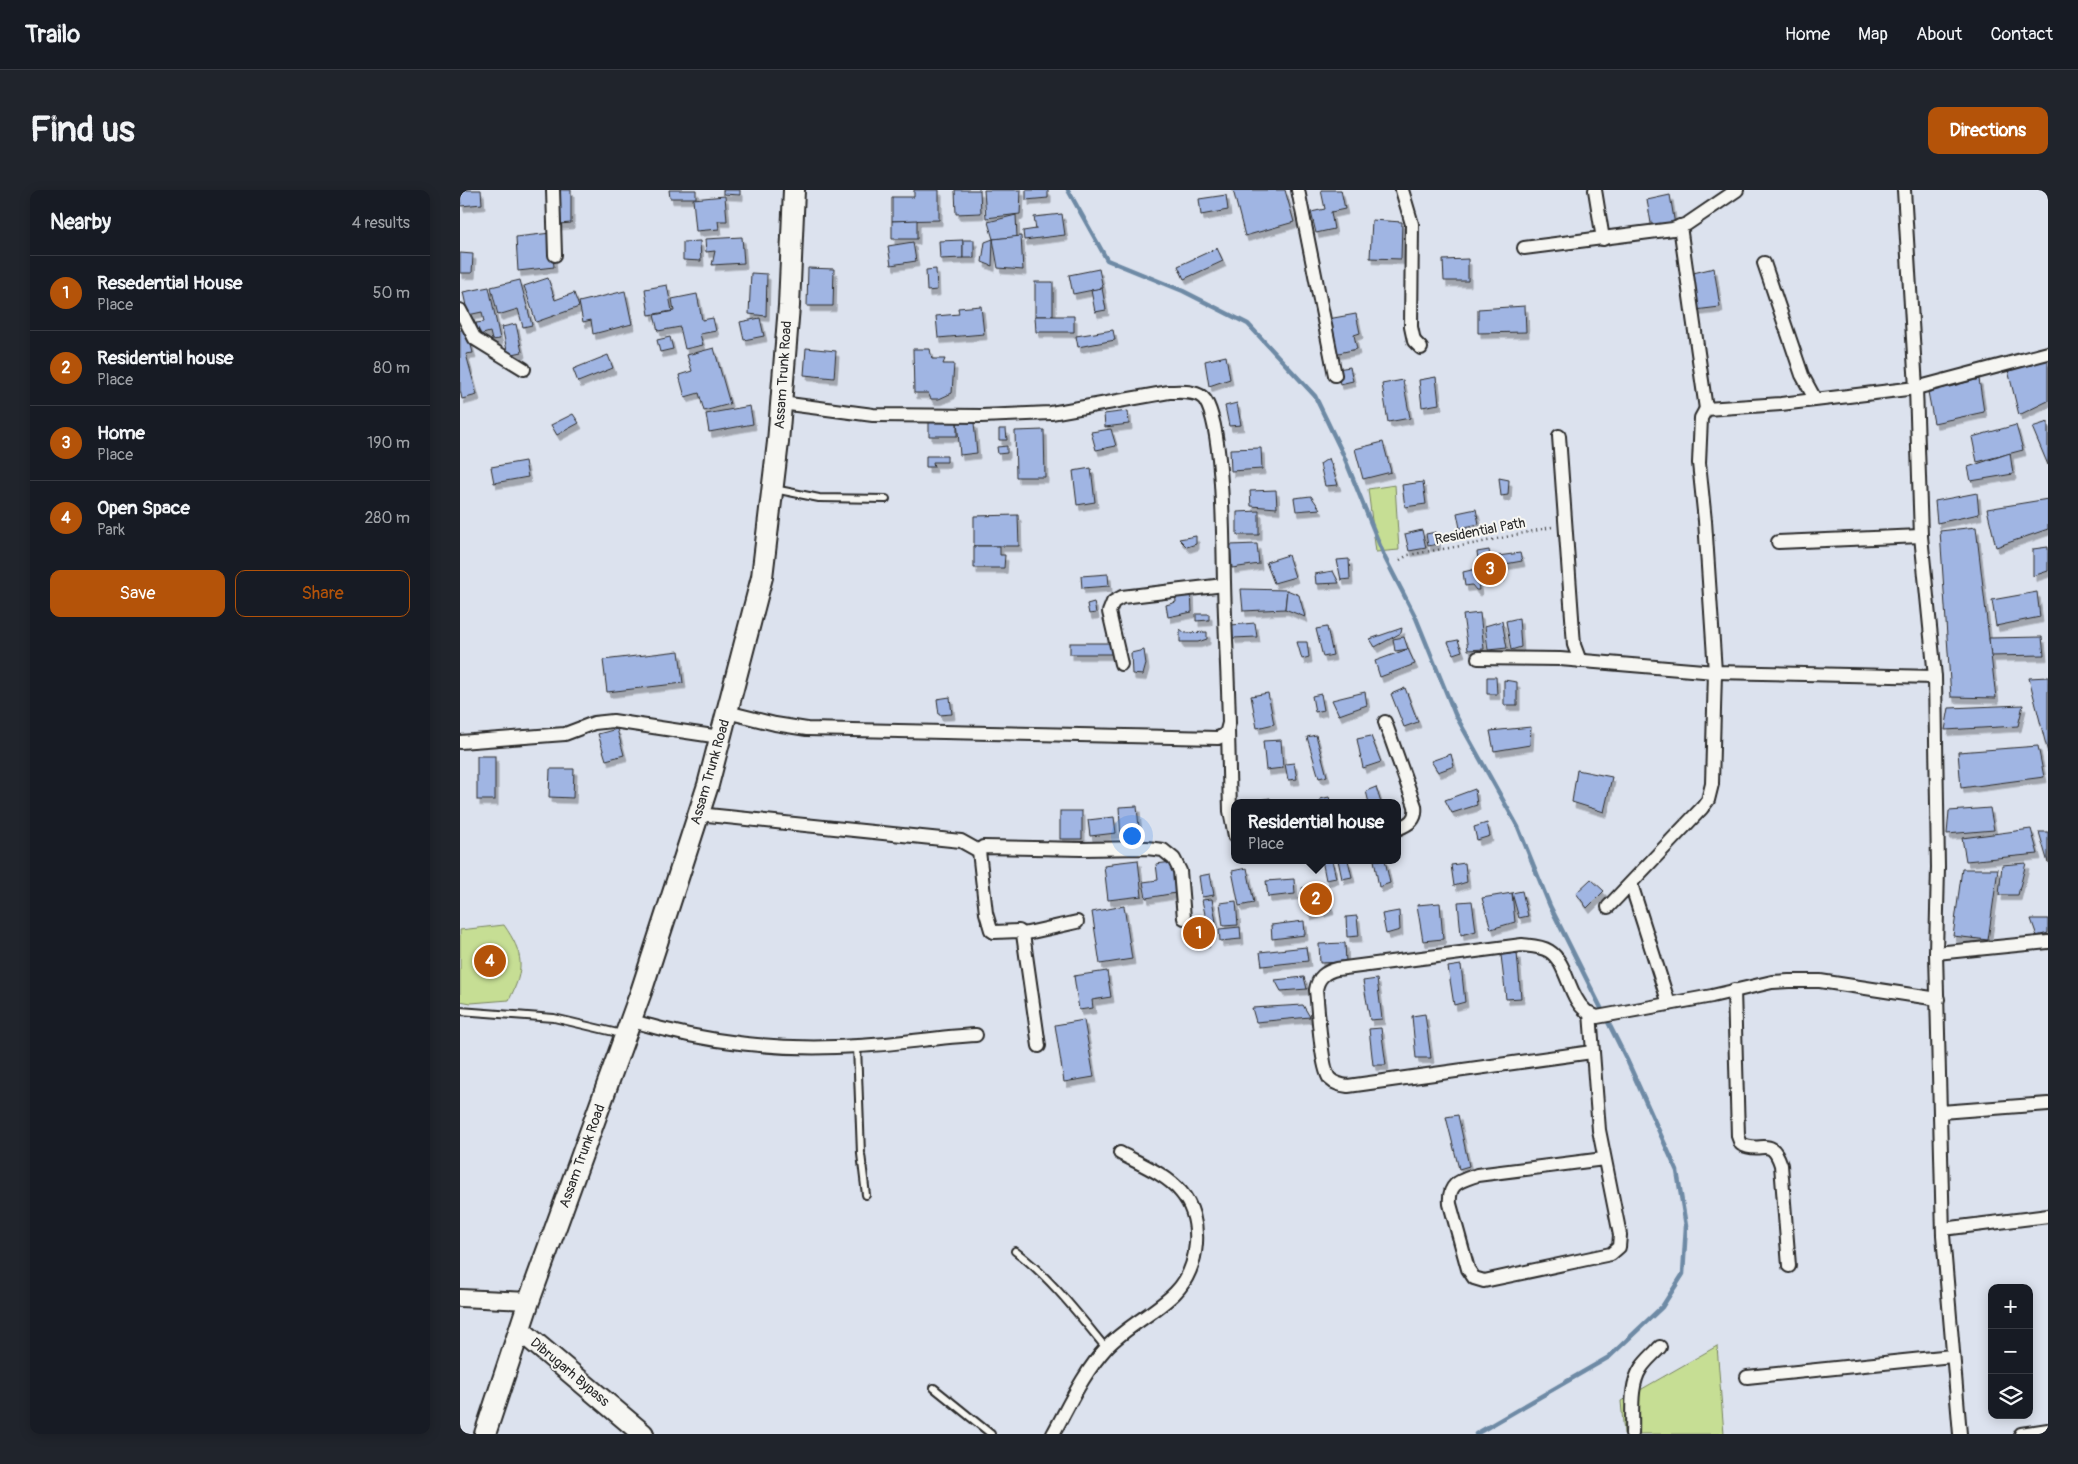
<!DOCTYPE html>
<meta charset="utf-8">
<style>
:root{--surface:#171b24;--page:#20242c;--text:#f1f3f6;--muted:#9ea1a6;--line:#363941;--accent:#b45309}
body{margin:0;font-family:Pangolin,sans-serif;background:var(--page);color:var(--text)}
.controls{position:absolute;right:15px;bottom:15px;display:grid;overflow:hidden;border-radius:10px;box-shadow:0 2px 12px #0003}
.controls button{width:45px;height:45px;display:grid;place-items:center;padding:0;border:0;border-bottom:1px solid var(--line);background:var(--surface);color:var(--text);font:25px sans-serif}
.you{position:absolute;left:671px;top:645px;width:18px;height:18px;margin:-12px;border:4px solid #fff;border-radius:50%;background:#1a73e8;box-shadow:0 0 0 8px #1a73e833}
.badge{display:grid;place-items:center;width:32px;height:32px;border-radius:50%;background:var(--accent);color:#fff;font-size:16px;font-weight:700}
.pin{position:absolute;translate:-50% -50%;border:2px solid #fff;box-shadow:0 1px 5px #0006}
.popup{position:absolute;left:771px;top:609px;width:170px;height:65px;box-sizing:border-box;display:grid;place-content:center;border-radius:10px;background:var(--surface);filter:drop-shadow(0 1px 4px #0005);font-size:16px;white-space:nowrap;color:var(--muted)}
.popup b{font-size:19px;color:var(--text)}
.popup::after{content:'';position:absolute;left:50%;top:100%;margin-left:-10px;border:10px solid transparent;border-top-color:var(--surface)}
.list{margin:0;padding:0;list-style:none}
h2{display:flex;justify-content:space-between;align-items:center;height:65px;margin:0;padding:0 20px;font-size:21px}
h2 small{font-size:16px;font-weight:400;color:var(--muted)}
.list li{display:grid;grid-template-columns:32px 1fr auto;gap:15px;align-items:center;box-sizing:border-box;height:75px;padding:0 20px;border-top:1px solid var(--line)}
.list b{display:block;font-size:19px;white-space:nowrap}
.list p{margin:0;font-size:16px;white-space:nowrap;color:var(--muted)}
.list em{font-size:16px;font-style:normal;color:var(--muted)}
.actions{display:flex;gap:10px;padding:15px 20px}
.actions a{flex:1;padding:11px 0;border:1px solid var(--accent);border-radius:10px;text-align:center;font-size:18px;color:var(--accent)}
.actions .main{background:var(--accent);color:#fff}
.icon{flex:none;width:28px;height:28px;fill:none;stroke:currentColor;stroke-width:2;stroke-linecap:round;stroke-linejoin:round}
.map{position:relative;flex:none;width:1588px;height:1244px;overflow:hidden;border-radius:10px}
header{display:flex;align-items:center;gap:30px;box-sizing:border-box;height:70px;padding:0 25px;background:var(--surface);border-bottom:1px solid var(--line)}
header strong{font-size:24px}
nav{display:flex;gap:28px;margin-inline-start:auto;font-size:18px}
.intro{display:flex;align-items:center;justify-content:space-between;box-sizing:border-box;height:120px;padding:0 30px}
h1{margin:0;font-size:35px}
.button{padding:12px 22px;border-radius:10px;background:var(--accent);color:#fff;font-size:18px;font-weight:700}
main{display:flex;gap:30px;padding:0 30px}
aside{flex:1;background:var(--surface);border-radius:10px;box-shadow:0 2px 12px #0003}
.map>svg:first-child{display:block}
.green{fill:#c6de94;stroke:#788460}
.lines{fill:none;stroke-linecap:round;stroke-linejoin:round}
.stream{stroke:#6e8aa5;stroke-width:4.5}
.building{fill:#a0b5e3;stroke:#2b2b2b;filter:url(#shadow)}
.service-casing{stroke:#2b2b2b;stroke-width:10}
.minor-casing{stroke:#2b2b2b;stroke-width:16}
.tertiary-casing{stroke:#2b2b2b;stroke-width:20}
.primary-casing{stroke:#2b2b2b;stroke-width:24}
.path{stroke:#2b2b2b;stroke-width:2.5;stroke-dasharray:1 4;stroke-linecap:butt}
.service{stroke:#f6f6f2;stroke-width:6}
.minor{stroke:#f6f6f2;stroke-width:12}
.tertiary{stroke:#f6f6f2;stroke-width:16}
.primary{stroke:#f6f6f2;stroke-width:20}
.labels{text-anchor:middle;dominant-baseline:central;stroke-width:4;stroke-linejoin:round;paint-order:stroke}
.street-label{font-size:14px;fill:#2b2b2b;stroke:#f6f6f2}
</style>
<header>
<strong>Trailo</strong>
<nav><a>Home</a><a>Map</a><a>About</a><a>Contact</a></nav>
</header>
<div class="intro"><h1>Find us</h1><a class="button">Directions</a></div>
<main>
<aside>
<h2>Nearby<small>4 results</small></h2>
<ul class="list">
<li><span class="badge">1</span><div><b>Resedential House</b><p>Place</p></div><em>50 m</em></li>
<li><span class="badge">2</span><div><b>Residential house</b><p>Place</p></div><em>80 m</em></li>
<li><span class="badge">3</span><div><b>Home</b><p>Place</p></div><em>190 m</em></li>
<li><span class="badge">4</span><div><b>Open Space</b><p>Park</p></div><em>280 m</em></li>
</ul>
<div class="actions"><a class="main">Save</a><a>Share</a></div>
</aside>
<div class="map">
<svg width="1588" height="1244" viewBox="0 0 1588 1244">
<defs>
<filter id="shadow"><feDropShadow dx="3" dy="5.5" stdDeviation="0" flood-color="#0004"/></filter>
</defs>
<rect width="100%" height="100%" fill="#dce2ee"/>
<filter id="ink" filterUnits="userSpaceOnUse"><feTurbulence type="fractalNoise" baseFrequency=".02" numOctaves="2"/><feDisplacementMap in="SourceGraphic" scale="10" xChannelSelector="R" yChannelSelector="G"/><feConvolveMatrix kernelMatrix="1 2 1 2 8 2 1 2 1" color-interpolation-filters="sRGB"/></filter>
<g filter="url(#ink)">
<!-- green -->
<g class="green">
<path d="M935 295 939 360 916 362 908 299Z"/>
<path d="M44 735C64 764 65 779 49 810L11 813 0 811V740Z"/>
<path d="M1257 1156 1264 1244H1164L1161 1211Z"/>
</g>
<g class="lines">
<!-- stream -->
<path class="stream" d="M608 0 647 70 723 101 788 134 855 206 883 264 925 368 956 428 995 524 1058 637 1090 716 1167 870 1217 981 1226 1036 1223 1084 1202 1117 1149 1167 1016 1244"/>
</g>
<!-- building -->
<g class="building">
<path d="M0 0H21L22 14 1 16Z"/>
<path d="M98 0H111V33L99 34Z"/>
<path d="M209 0H236V8H210Z"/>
<path d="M263 0H280V5L263 4Z"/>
<path d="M454 0H479V30L432 31V7H454Z"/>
<path d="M495 0H520L521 23 496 24Z"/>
<path d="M524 0H561L560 24 526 28Z"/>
<path d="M566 0H588V8L566 10Z"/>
<path d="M773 0H825L834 32 785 46Z"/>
<path d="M861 0H881L885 19 871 22 874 39 856 43 851 22 865 19Z"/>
<path d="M766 5 768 20 741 25 739 9Z"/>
<path d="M1210 5 1215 35 1192 39 1187 10Z"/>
<path d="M265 6 267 31H258L259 39 236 41 233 9Z"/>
<path d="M602 24 605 45 564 50 563 41 576 39 574 27Z"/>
<path d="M556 25 557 47 533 49 528 32Z"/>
<path d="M457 30V49H432V31Z"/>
<path d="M912 30 942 32 941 69 910 68Z"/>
<path d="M91 43 94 77 58 81 56 47Z"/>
<path d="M561 46 563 80 538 78 533 49Z"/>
<path d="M282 47 284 73 252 75 255 61 246 62 245 49Z"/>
<path d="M533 49 532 76 522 72 525 52Z"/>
<path d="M503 50V68L480 69 479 51Z"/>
<rect x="503" y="50" width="11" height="18"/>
<path d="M240 51 241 71 223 70V52Z"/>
<path d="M453 52 456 71 431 75 428 56Z"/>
<path d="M757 58 763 71 724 89 718 76Z"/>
<path d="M0 63 13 64 12 83H0Z"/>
<path d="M1008 69V91H984L983 70Z"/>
<path d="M348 78 374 79 373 116H347Z"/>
<path d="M1254 78 1260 117 1235 120 1229 84Z"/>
<path d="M476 79 477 100 467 101 466 80Z"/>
<path d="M639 79 643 98 613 104 609 85Z"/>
<path d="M291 83 307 84 306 126 289 124Z"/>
<path d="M88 88 95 110 114 103 119 117 76 132 64 96Z"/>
<path d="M60 90 72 135 63 137 58 119 38 125 31 97Z"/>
<rect x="575" y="92" width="18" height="34"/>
<path d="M207 95 212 121 189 125 185 99Z"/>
<path d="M29 97 40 149 32 150 30 142 19 145 16 133 24 132 22 122 8 125 3 102Z"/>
<path d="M642 98 646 120 635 122 631 100Z"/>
<path d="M165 101 172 134 133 144 131 130 123 132 119 112Z"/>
<path d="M237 104 242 130 253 128 256 141 240 144 243 155 225 159 220 137 198 141 194 125 214 121 212 109Z"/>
<path d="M521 116 524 144 478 148 476 126 499 124 498 118Z"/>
<path d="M1065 116 1066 142 1018 143V119Z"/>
<path d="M896 124 900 143 894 145 897 159 874 164 868 129Z"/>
<path d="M575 126H614V142H576Z"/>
<path d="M300 128 304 146 284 150 280 132Z"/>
<path d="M56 134 62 162 48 165 42 137Z"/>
<path d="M7 139 13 163 6 164 17 205 2 209 0 200V140Z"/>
<path d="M653 140 655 150 618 157 616 146Z"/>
<path d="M210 147 213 159 200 162 197 150Z"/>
<path d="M254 158 270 214 244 221 239 203 225 207 219 185 232 181 227 165Z"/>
<path d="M346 158 376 161 374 188 344 185Z"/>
<path d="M453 159H470L472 169H485L483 174H494L492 203 479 209H471L468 203H454Z"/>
<path d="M148 165 153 178 118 192 113 179Z"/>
<path d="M766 166 770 189 749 196 745 171Z"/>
<path d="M1588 170V211L1559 225 1548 180Z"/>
<path d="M890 177 893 191 880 194 877 179Z"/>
<path d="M976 187 979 214 962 217 959 190Z"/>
<path d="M1519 189 1524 222 1474 233 1468 202Z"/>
<path d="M943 190 950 228 928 232 922 194Z"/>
<path d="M777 213 781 235 769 236 765 216Z"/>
<path d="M290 216 293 234 249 242 246 224Z"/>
<path d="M668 221 669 234 645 237 644 224Z"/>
<path d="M113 224 119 233 97 245 91 235Z"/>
<path d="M469 229 497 230V246H469Z"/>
<path d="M497 230 514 233 517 263 500 265Z"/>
<path d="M1588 232V275L1572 237Z"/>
<path d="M1556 235 1563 260 1517 272 1512 247Z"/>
<path d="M539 239H546L547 250H539Z"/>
<path d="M651 239 656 256 636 260 631 242Z"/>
<path d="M584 240 585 287H556L555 241Z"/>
<path d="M923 252 931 282 903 289 895 259Z"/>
<path d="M547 256V263L538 264 537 257Z"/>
<path d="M801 258 802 279 771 281 770 259Z"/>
<path d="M1550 263 1553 284 1511 291 1508 277Z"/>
<path d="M466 266H487V272H473L474 277H466Z"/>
<path d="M869 268 878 295 865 296 860 274Z"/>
<path d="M65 271 68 287 34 293 31 277Z"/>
<path d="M631 278 635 312 617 315 613 281Z"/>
<path d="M1039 288 1049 290 1048 305 1041 306Z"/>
<path d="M963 292 966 314 945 317 942 295Z"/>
<path d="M816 300 817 318 791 316 790 301Z"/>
<path d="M1517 303 1519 324 1477 333 1475 311Z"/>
<path d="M851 306 860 319 836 321 834 308Z"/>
<path d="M1588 309V339L1536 357 1527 319Z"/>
<path d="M1016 319 1019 334 1000 338 997 323Z"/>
<path d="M799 321V345H777V322Z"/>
<path d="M558 325 559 356H514V326Z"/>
<path d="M1516 337 1529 448 1536 508 1491 507 1480 341Z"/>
<path d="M962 340 966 358 949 361 945 344Z"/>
<path d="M976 342 978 354 968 356 966 344Z"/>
<path d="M736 346V354L727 357 719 349Z"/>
<path d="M797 354 799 374 772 378 770 355Z"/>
<path d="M514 356H540V365H545L544 378H514Z"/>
<path d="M1588 357V381L1573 386V359Z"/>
<path d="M1029 360 1031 371 1038 370 1042 386 1021 389 1017 362Z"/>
<path d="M1060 363 1062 371 1040 375 1038 366Z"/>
<path d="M828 365 835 387 814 393 806 372Z"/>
<path d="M889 369 890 389 881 390 877 370Z"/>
<path d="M1016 379 1019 400H1016L1012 395 1005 396 1003 382Z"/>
<path d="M873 381 879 393 856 394 855 384Z"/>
<path d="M648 384 649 396 622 398 621 386Z"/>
<path d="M781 399 827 400 825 419 783 421Z"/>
<path d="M731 400 732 422 708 427 706 415 716 412 715 402Z"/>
<path d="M827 400 839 405 845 427 825 419Z"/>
<path d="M1577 402 1580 427 1536 436 1532 410Z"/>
<path d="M634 412 636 423 629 424 627 414Z"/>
<path d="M1020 423 1024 459 1008 460 1003 425Z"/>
<path d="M736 424H749V430L736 431Z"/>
<path d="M1059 428 1061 457 1051 460 1046 431Z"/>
<path d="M1042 431 1047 458 1028 460 1025 436Z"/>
<path d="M795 433 797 447 773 448 771 435Z"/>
<path d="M867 437 873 465 863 467 856 439Z"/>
<path d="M942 438 941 443 915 457 910 449Z"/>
<path d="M720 439 725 443 747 442V449L738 452H720Z"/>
<path d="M944 447 948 459 935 461 933 449Z"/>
<path d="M1582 447 1584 465 1531 466 1529 448Z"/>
<path d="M998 450 1002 461 993 464 988 452Z"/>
<path d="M837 452H847L849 467 842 469Z"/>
<rect x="610" y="453" width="45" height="11"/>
<path d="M948 459 955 474 920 487 915 471Z"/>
<path d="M684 460 686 474 683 485 672 484 671 463Z"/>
<path d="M219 461 223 493 147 502 143 470Z"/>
<path d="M1027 487H1036L1037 504H1027Z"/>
<path d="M1588 487V563L1569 488Z"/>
<path d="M1044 490 1057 492V515H1044Z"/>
<path d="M945 498 958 532 944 537 931 504Z"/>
<path d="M905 502 907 515 879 525 872 510Z"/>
<path d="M808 503 814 534 797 538 791 506Z"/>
<path d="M861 504 864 520 855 522 852 506Z"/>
<path d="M490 507 492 524 479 525 477 509Z"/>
<path d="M1563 515 1558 536 1485 540 1489 518Z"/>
<path d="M1071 537 1070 555 1034 561 1030 541Z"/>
<path d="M157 539 164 565 146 570 138 544Z"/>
<path d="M856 545 867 586 859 588 847 547Z"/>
<path d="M911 546 921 572 903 578 897 549Z"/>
<path d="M821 550 823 578 806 580 803 551Z"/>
<path d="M1578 556 1584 587 1501 598 1498 562Z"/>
<path d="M991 564 994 576 978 582 971 571Z"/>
<rect x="17" y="566" width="18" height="44"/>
<path d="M834 573 837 589 828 590 825 574Z"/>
<path d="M90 579H114L113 608 89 607Z"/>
<path d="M1117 580 1152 587 1144 622 1112 612Z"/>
<path d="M916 597 921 613H909L906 601Z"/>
<path d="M1015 599 1017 615 992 623 985 610Z"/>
<path d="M869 607 871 613H861L860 609Z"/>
<path d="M810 608V613H788V612Z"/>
<path d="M677 616 680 649 661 651 659 617Z"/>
<path d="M1530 618 1534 640 1487 644 1489 621Z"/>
<rect x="600" y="621" width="22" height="28"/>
<path d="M654 627 656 643 630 646 628 630Z"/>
<path d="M1027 633 1030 646 1017 650 1014 637Z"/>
<path d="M1571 639 1578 664 1506 671 1502 648Z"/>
<path d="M1579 642H1588V673Z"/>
<path d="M678 670 682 706 648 710 644 676 652 675V673Z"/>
<path d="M862 670H872L876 688 866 690Z"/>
<path d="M878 670H888L892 687 882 689Z"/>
<path d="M914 670H925L930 693 919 697Z"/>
<path d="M712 672 716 703 686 708 683 692 698 690 696 674Z"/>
<path d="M1005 673 1007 692 994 696 991 675Z"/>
<path d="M1566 673 1558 705H1539L1542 675Z"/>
<path d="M787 678 794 713 779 716 772 681Z"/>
<path d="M1502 679H1538L1528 750 1493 746Z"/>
<path d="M750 684 754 705 742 707 739 686Z"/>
<path d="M834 689 835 704 808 707 806 691Z"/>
<path d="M1131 689 1144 701 1127 718 1116 703Z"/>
<path d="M863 693 871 719 849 725 842 698Z"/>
<path d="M1062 701 1068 726 1059 728 1052 703Z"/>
<path d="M1052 703 1055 732 1031 739 1022 708Z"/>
<path d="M752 709 756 732 747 734 742 710Z"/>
<path d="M776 711 778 735 763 736 760 713Z"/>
<path d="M1012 711 1016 741 1001 745 998 712Z"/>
<path d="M980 713 983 749 963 751 957 715Z"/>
<path d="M664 716 672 769 640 774 632 722Z"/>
<path d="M939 721 940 740 926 744 922 724Z"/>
<path d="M897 726 899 746 887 747 886 727Z"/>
<path d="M1571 729H1588V743L1577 746Z"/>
<path d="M844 731 845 745 812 749 811 735Z"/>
<path d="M744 732 747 752 734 754 731 734Z"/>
<path d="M780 737 781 749 760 751 759 739Z"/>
<path d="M885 753 886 772 860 773 859 754Z"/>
<path d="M846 757 848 771 802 776 800 762Z"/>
<path d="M1057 763 1061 808 1046 809 1041 765Z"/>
<path d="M1001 775 1005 812 994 815 988 777Z"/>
<path d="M647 781 651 807 632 810 633 818 619 820 614 786Z"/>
<path d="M844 787 847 799 821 801 815 790Z"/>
<path d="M917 789 922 829 910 830 903 791Z"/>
<path d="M843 815 850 827 796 832 792 818Z"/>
<path d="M965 824 971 868H956L952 826Z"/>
<path d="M624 830 634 887 604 892 595 835Z"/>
<path d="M921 838 926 875H913L909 839Z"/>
<path d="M998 925 1009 976 999 979 986 927Z"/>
</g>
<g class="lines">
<defs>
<g id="service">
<path d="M314 299 359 308 426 309"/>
<path d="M0 821 94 828 162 844"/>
<path d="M397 856 401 964 406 1005"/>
<path d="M555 1061C590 1087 618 1124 646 1158"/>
<path d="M474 1198 531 1244"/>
</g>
<g id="minor">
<path d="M93 0 95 65"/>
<path d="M838 0 875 185"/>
<path d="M942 0 952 34 951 137 954 151 961 158"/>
<path d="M1135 0 1143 49"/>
<path d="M1444 0 1456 198 1461 346 1475 487 1478 677 1476 763 1483 1045 1500 1244"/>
<path d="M1220 36 1246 219"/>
<path d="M1064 58 1213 39 1227 34 1277 0"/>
<path d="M1304 73 1342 185 1355 209"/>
<path d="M0 120 15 149 64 179"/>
<path d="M1099 246 1114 455 1120 471"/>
<path d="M1318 352 1461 346"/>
<path d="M1018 468 1100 469 1255 482 1475 487"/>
<path d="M661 474 649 422 653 412 662 407 764 395"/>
<path d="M267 522 315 534 347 539 758 548 766 544 769 533C768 486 765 439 764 392 763 354 764 238 745 210 738 200 720 202 709 202L591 223 521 226 413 225 321 213"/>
<path d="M925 532 955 616C957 630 949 634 937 639"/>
<path d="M768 541 770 621 775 646"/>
<path d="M0 552 105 544 134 533 153 531 260 547"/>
<path d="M238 624 501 651 519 661 526 723 531 740 534 742 559 741 563 744 579 856"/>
<path d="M519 661 523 657 621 659 687 658 703 660 714 669 720 681 724 728"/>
<path d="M1171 694 1209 814"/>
<path d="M1148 717 1242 618 1248 610 1252 594 1255 482 1245 331 1239 273 1241 228 1246 219 1321 214 1456 198 1588 163"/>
<path d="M563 744 617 732"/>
<path d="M1476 763 1588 752"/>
<path d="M1274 800 1278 946 1281 954C1301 965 1311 944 1321 975L1329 1076"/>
<path d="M1130 823 1139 940 1160 1045 1159 1057 1151 1064 1141 1066 1024 1091 1014 1088 1008 1079 990 1014C988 993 1000 991 1017 985L1144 969"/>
<path d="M172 831C248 853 319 861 398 856 438 854 477 847 516 845"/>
<path d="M1132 862 888 896C881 895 875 894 870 889 861 880 858 816 856 800 858 787 865 782 877 779L1062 755C1071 756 1081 756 1089 761 1107 772 1108 805 1124 819 1127 823 1133 825 1137 827L1252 806 1312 792 1329 791H1360L1478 809"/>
<path d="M1481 922 1588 914"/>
<path d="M1483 1039 1588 1026"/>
<path d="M1287 1187 1492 1166"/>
<path d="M593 1244C609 1215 624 1182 647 1157 667 1136 695 1123 715 1103 740 1078 744 1029 721 1002 706 984 680 974 660 963"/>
<path d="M1172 1244C1173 1223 1169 1196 1181 1178 1186 1170 1194 1164 1200 1157"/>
<path d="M1561 1244 1588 1240"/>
</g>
<path id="tertiary" d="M0 1108 69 1111"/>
<g id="primary">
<path d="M60 1140 183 1244"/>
<path d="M25 1244 69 1111 181 802 248 595 302 387 318 252 329 116 334 0"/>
</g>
</defs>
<!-- service casing -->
<use href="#service" class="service-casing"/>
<!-- minor casing -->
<use href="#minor" class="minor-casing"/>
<!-- tertiary casing -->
<use href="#tertiary" class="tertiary-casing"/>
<!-- primary casing -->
<use href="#primary" class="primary-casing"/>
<!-- path -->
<path class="path" d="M940 370 948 365 1018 353 1092 337"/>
<!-- service -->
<use href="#service" class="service"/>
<!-- minor -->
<use href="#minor" class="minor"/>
<!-- tertiary -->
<use href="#tertiary" class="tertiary"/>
<!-- primary -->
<use href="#primary" class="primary"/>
</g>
</g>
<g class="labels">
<!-- street labels -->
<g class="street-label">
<text transform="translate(323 185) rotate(-86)">Assam Trunk Road</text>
<text transform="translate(1020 341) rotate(-11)">Residential Path</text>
<text transform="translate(250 582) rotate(-74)">Assam Trunk Road</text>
<text transform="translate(122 966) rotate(-70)">Assam Trunk Road</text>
<text transform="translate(110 1182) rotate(40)">Dibrugarh Bypass</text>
</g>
</g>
</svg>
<div class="controls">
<button>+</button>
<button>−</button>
<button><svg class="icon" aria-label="layers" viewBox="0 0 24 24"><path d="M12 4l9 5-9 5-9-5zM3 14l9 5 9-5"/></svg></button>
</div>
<div class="you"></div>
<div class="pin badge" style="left:739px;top:743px">1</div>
<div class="pin badge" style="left:856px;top:709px">2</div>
<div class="popup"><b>Residential house</b>Place</div>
<div class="pin badge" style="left:1030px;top:379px">3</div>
<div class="pin badge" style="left:30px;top:771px">4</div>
</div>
</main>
